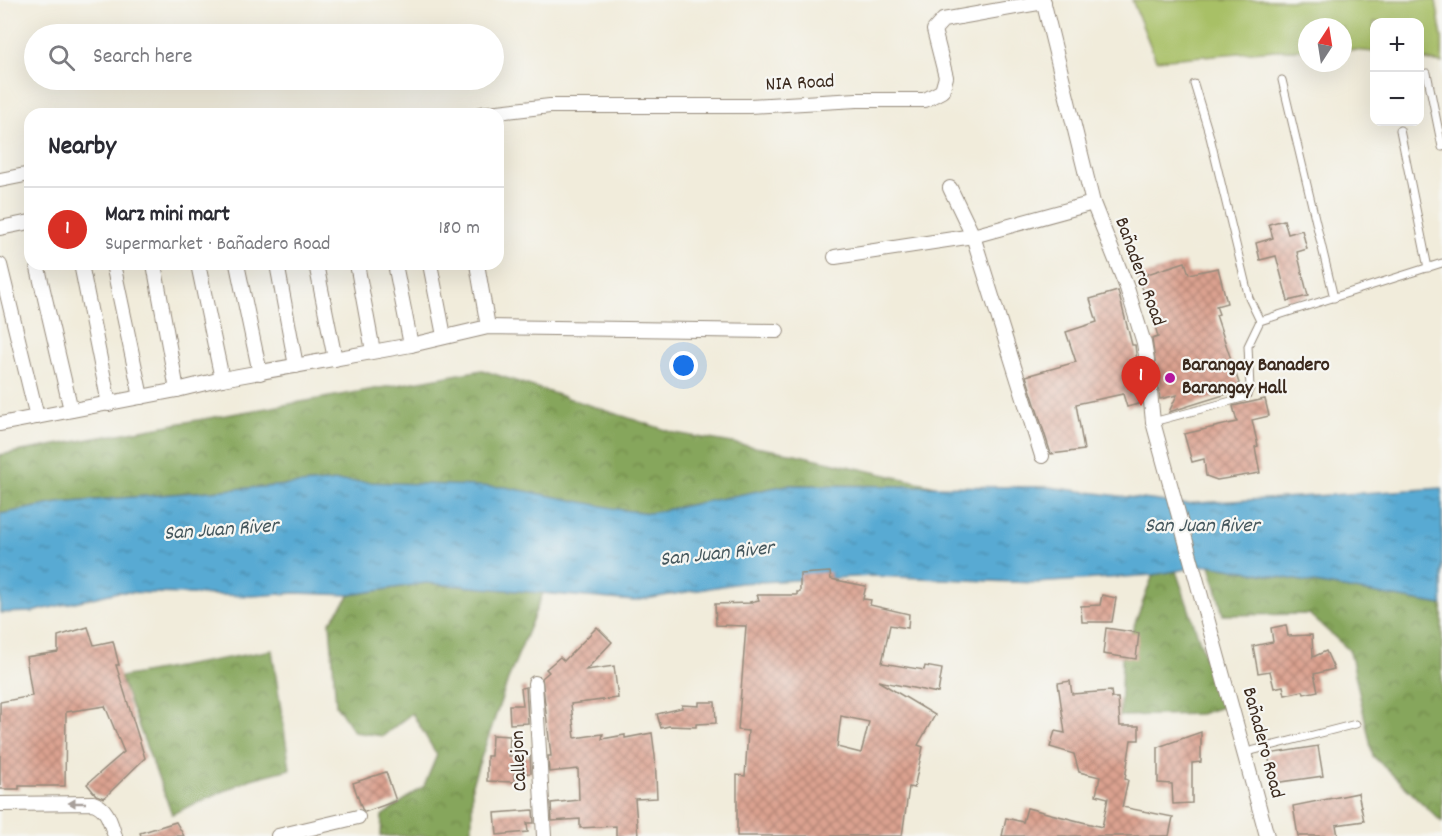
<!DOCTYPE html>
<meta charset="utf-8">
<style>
:root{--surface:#fff;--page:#f7f7f7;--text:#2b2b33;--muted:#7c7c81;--line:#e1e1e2;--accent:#d93025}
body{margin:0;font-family:Dekko,sans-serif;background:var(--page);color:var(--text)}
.controls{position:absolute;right:18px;top:18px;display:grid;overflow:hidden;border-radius:12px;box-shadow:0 6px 24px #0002}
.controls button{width:54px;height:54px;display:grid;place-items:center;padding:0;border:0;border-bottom:2px solid var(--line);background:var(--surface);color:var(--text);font:30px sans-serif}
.compass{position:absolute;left:1298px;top:18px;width:54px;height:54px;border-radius:50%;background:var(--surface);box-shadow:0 6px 24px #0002;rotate:12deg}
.you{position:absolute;left:684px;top:366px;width:21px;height:21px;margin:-15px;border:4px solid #fff;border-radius:50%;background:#1a73e8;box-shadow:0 0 0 9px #1a73e833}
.badge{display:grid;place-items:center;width:39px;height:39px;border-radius:50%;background:var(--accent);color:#fff;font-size:20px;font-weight:700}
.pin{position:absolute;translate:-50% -50px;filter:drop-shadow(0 2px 3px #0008)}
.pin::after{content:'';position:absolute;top:32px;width:21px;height:18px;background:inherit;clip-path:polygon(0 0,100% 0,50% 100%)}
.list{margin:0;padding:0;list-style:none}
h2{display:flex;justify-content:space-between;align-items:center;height:78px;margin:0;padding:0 24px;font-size:26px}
h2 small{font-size:20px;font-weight:400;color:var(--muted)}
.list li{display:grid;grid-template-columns:39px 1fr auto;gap:18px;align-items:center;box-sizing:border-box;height:84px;padding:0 24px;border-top:2px solid var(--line)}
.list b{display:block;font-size:22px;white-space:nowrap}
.list p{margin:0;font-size:20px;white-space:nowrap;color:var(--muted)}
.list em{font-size:20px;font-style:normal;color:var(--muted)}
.icon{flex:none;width:33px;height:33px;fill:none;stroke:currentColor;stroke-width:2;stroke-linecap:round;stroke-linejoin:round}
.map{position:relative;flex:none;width:1442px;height:836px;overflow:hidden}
.search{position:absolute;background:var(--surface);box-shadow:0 6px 24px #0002;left:24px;top:24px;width:480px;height:66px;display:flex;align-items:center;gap:15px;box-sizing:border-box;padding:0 21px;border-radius:33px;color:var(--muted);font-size:22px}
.panel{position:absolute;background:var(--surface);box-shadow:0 6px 24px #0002;left:24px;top:108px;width:480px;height:162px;border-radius:18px}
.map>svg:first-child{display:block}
.grass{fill:#a8c066;stroke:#727542;stroke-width:1.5}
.forest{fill:url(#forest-crowns);stroke:#60683c;stroke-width:1.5}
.water{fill:url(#water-ripples);stroke:#4a6a78;stroke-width:1.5}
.building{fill:url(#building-cross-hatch);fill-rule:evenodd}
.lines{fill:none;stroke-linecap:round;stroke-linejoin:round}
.service-casing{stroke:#968b7c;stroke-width:9}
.minor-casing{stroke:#968b7c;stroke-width:16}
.service{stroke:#fff;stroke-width:7}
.minor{stroke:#fff;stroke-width:14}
.oneway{fill:#a79f9a}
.poi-dot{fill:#b5179e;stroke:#f6f6f2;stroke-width:2}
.labels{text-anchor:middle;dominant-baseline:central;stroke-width:4.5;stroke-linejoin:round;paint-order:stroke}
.street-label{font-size:20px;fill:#3b2a1e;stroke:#f6f6f2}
.poi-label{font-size:20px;font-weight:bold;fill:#3b2a1e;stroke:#f6f6f2;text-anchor:start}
.water-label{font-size:21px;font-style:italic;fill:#45575d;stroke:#f6f6f2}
</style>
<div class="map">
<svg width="1442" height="836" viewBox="0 0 1442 836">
<defs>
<pattern id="forest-crowns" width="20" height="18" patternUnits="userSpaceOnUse" patternTransform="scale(1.5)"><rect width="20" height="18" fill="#86a65b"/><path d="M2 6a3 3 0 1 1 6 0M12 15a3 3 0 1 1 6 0" fill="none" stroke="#6f874b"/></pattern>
<pattern id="water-ripples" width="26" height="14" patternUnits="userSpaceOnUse" patternTransform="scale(1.5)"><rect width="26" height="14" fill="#58aad3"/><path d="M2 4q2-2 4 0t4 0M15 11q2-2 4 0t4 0" fill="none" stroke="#4a8bab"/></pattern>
<pattern id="building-cross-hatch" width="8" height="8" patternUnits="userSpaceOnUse" patternTransform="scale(1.5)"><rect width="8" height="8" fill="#dba290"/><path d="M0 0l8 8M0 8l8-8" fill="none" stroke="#b38475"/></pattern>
</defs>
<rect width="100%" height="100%" fill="#f6f6f2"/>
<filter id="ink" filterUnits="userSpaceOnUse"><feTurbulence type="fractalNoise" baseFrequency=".0167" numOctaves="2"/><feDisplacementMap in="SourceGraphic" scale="12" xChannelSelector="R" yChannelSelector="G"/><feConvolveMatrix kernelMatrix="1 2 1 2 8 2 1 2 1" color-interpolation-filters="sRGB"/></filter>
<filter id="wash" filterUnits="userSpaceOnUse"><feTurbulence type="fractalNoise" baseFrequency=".008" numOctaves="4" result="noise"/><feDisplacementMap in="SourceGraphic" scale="24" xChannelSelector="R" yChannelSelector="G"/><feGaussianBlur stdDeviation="1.35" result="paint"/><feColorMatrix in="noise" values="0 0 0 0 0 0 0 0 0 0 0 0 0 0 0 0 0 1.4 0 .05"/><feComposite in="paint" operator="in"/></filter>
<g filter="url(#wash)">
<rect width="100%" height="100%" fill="#f1ecdb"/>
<!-- grass -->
<path class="grass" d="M1132 0H1436L1442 39V63L1420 59V22H1374V52L1343 49V27H1307V50H1275L1156 60Z"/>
<!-- forest -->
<g class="forest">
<path d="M482 370 675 433 795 454 935 486 787 485 650 513 338 481 58 503 0 514V455Z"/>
<path d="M1210 565 1442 605V822L1373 756 1350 651 1309 614 1223 615Z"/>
<path d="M1176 571 1222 707 1200 714 1120 716 1122 658 1153 575Z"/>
<path d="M426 583 543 593 508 680 472 784V836H381L382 816 424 786 437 755 412 713 383 736 354 732 336 705 330 622 350 595Z"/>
<path d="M272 650 290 769 251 779 172 814 120 677Z"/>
</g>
<!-- water -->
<path class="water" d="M338 481 505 487 623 510 650 513 787 485 1049 487 1182 504 1442 488V605L1210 565 1153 575 1037 583 873 576 740 583 634 601 426 583 350 595 296 593 252 596 118 592 32 612 0 613V514L58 503Z"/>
<g id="blocks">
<!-- building -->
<g class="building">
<path d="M1284 220 1288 234 1302 230 1307 249 1297 252 1308 296 1288 301 1276 256 1260 260 1256 243 1273 238 1269 224Z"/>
<path d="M1185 262 1189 274 1218 268 1227 303 1216 306 1219 314 1216 315 1242 392 1230 395V393L1169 412 1177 395 1160 399 1152 339 1158 337 1151 310 1138 277Z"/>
<path d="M1118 291 1132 345H1135L1142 403 1127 407 1123 394 1076 404 1084 450 1051 454 1026 376 1076 362 1066 332 1097 322 1090 299Z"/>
<path d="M1265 399 1269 416 1252 420 1258 446 1255 447 1260 473 1217 480 1206 476 1204 459 1192 462 1184 434 1237 422 1233 406Z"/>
<path d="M830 572 831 579 866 586 863 599 871 600 870 605 909 614 908 628 890 625 882 663 924 670 925 666 942 669 938 693 878 681 935 715 918 745 923 747 914 788 909 787 902 836H737V775L745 776 748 731 738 730 746 626 716 625 715 604 751 603 750 602 759 600 757 595H797V592H800V574ZM841 716 869 722 861 753 837 747Z"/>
<path d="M1102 595 1116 598 1112 622H1082L1081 606 1100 605Z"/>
<path d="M1286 625 1288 636 1312 635 1313 657 1326 651 1334 669 1314 674 1318 691 1304 694 1303 691 1285 695 1283 686 1274 688 1270 671 1258 673 1253 646 1273 642 1271 628Z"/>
<path d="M88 627 94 645 113 641 119 665H116L145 758 104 798 96 795 87 784 124 752 105 706 66 712 65 786H19V789H0V702L32 696 26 657 58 652V636Z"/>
<path d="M597 627 612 642 586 670 614 666 618 698 571 704 575 738 603 734 602 739 625 735V738L652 733 655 756 657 798 635 799 638 836H616V826L580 828V819L552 821 551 803 579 800 578 769 549 772 548 756H551L542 678 549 672 546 669 560 657 564 661Z"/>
<path d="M1106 628 1139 633 1136 659 1103 654Z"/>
<path d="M1070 681 1072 694 1111 691 1112 698H1118L1120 726H1139V740H1131L1125 779 1128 780 1122 807 1173 817 1169 836H1002L1006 818 1023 822 1027 808 1102 827 1108 798 1096 795 1100 777 1079 772 1074 754 1050 747 1055 731 1065 733 1058 683Z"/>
<path d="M526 687 528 723 510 724 509 705H523L521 688Z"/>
<path d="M699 702H715L716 723 696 724V727L669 726 661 728 657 714 682 708V705L699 706Z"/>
<path d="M1201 732V762L1192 763V803L1173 804 1172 784 1158 783V747Z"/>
<path d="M492 735 510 736 509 756H530L531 773 514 774V782L487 781V756H491Z"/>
<path d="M1318 746 1323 776 1274 783 1267 765 1270 764 1268 754Z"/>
<path d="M386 772 396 801 365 812 362 809 353 783Z"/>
<path d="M1358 793 1364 821 1336 825 1338 836H1298L1293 806Z"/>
<path d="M533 810 534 823H527L528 832 497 835 495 813Z"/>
<path d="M176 822 184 836H141L140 833Z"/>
</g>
</g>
</g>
<g filter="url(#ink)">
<use href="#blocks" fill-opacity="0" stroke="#968b7c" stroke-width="1.5"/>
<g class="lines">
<defs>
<g id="service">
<path d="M1427 73 1442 147"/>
<path d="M1282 80 1334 298"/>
<path d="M1194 84 1210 137 1249 298 1260 321"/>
<path d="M1400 130 1428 268"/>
<path d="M1153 422 1246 397 1250 388 1248 346 1260 321 1442 263"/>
<path d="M1243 753 1356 724"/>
</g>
<g id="minor">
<path d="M1043 0 1093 203 1127 288 1144 343 1147 361 1153 422 1267 836"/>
<path d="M480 114 550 106H749L857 100H925L942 91 946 77 934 30 943 20 1044 2"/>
<path d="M0 180 30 174"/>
<path d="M950 188 973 236 1042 456"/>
<path d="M0 228 30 222"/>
<path d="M835 257 973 236 1093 203"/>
<path d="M37 264 71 410"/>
<path d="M81 264 109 404"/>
<path d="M113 264 141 397"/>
<path d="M154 264 177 390"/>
<path d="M198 264 222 379"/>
<path d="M237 264 260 373"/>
<path d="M277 264 296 366"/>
<path d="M316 264 335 359"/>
<path d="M357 264 373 351"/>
<path d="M395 264 411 345"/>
<path d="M430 264 444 336"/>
<path d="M477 264 488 327"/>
<path d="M0 265 37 417"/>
<path d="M0 424 177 390 222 379 411 345 488 327 777 331"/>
<path d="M535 683 544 836"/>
<path d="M0 804 93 803C108 808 110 822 115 836"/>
<path d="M278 836 358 817"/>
</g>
</defs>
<!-- service casing -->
<use href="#service" class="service-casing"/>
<!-- minor casing -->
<use href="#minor" class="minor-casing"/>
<!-- service -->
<use href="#service" class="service"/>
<!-- minor -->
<use href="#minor" class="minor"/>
</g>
<!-- one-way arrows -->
<defs><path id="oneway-solid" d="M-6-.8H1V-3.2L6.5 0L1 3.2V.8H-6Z" transform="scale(1.5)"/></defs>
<use class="oneway" href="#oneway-solid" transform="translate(77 803) rotate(180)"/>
</g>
<!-- markers -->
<circle class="poi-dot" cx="1170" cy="378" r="6"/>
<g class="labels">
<!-- street labels -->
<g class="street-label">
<text transform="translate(800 84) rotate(-3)">NIA Road</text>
<text transform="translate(1139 272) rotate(70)">Bañadero Road</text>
<text transform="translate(1262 743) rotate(75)">Bañadero Road</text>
<text transform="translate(520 761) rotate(-93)">Callejon</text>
</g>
<!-- poi labels -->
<g class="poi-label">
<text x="1182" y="366">Barangay Banadero<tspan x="1182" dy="23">Barangay Hall</tspan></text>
</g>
<!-- water labels -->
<g class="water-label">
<text x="1202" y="527">San Juan River</text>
<text transform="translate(221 531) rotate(-4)">San Juan River</text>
<text transform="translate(717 555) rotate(-6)">San Juan River</text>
</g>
</g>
</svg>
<div class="controls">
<button>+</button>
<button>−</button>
</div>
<svg class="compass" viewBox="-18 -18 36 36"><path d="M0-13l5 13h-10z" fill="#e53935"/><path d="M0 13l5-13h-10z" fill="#7c7c81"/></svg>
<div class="you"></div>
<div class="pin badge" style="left:1141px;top:406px">1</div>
<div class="search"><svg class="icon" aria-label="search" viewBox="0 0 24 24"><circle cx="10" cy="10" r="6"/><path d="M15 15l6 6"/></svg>Search here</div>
<section class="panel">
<h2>Nearby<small></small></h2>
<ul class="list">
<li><span class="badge">1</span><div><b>Marz mini mart</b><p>Supermarket · Bañadero Road</p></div><em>180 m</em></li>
</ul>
</section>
</div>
